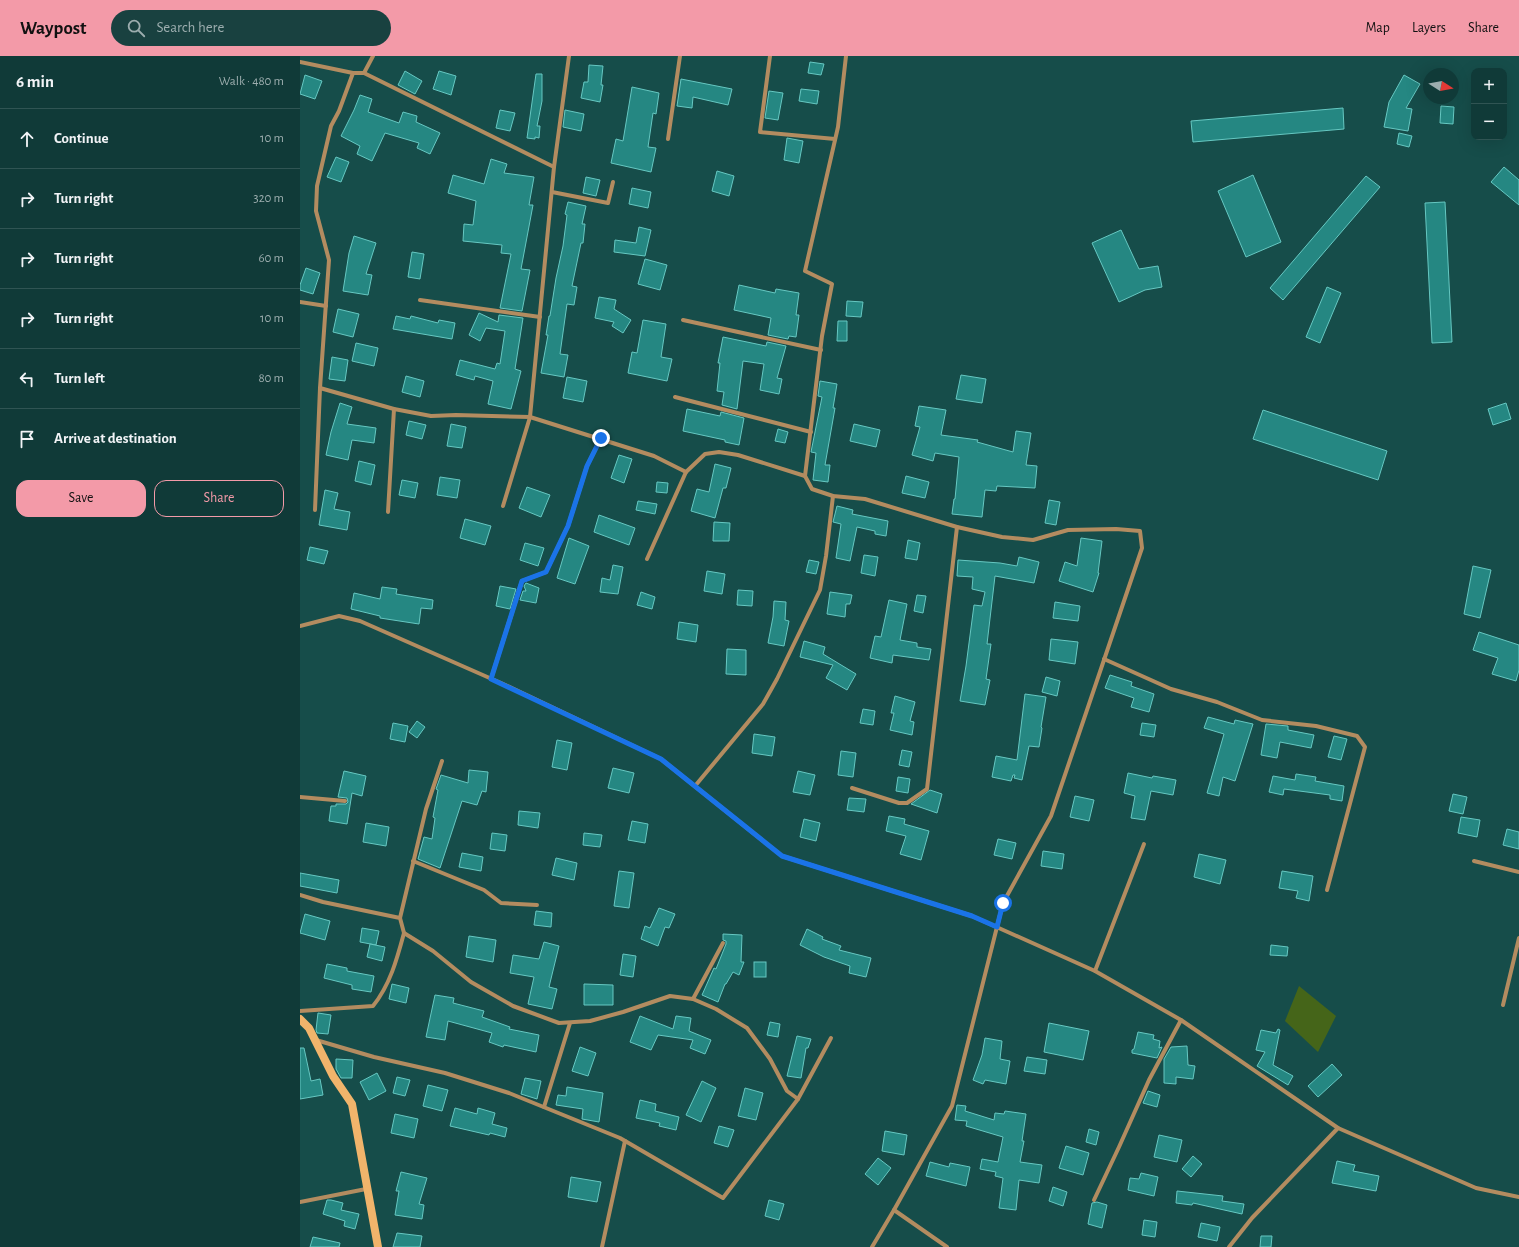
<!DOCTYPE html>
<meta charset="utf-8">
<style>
:root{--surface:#103a38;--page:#194140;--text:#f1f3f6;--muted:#9cadae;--line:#305453;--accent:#f39aa8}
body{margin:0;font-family:"Alegreya Sans",sans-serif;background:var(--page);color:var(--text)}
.controls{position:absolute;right:12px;top:12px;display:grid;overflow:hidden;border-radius:8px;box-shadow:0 4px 16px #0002}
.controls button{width:36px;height:36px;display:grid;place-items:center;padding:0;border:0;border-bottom:1px solid var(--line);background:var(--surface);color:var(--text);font:20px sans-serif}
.compass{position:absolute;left:1123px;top:12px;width:36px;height:36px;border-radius:50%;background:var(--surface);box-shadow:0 4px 16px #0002;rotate:101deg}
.stop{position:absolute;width:12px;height:12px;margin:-9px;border:3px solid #1a73e8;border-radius:50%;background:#fff}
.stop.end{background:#1a73e8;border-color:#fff;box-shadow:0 1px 4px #0008}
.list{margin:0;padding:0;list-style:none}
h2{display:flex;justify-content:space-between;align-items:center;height:52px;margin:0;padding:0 16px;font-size:17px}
h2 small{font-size:13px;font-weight:400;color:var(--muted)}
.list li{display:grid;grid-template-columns:26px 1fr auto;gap:12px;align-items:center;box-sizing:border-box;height:60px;padding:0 16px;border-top:1px solid var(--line)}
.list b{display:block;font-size:15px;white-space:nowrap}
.list em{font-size:13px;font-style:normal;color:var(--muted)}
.actions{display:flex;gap:8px;padding:12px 16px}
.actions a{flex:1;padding:9px 0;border:1px solid var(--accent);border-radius:12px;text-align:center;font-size:14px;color:var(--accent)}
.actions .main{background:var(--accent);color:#111}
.icon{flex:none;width:22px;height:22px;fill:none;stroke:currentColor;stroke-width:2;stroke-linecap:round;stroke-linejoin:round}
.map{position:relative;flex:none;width:1219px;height:1191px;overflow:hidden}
header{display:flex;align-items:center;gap:24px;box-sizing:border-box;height:56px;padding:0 20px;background:var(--accent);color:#111}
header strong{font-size:19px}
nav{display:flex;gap:22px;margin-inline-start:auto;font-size:14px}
.search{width:280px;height:36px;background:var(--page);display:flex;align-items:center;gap:10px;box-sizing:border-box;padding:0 14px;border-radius:22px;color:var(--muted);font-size:15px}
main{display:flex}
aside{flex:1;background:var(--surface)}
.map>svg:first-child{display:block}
.water{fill:#456519}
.building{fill:#258782;stroke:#66c8c2}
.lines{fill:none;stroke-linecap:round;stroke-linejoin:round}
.minor{stroke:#b38c60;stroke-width:4}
.secondary{stroke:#f1b46b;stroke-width:8}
.route{stroke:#1a73e8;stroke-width:5}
</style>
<header>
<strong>Waypost</strong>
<div class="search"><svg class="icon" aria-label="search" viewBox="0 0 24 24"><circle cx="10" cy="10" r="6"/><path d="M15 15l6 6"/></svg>Search here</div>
<nav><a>Map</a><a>Layers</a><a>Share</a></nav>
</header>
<main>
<aside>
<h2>6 min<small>Walk · 480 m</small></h2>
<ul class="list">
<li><svg class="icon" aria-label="ahead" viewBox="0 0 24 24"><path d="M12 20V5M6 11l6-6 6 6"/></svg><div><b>Continue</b></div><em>10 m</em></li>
<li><svg class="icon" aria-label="right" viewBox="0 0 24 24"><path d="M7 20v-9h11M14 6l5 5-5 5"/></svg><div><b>Turn right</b></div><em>320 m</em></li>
<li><svg class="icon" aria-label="right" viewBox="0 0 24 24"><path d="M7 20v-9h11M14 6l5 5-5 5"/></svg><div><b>Turn right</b></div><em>60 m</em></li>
<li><svg class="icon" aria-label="right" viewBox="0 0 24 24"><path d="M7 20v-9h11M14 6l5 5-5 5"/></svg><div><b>Turn right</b></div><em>10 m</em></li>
<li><svg class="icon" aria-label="left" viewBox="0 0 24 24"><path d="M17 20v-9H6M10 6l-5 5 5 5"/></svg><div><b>Turn left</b></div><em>80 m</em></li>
<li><svg class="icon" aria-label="arrive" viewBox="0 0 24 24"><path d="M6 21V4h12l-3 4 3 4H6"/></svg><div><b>Arrive at destination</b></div></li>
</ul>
<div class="actions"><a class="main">Save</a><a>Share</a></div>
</aside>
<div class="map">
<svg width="1219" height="1191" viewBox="0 0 1219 1191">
<rect width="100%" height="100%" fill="#164d4a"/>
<!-- water -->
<path class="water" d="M999 930 1036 960 1018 996 985 965Z"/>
<!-- building -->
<g class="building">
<path d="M510 6 524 8 521 19 508 17Z"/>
<path d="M289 9 303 10 301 29H303L300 46 281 42 284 26H288Z"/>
<path d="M105 15 122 25 115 38 98 29Z"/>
<path d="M139 15 156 20 151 39 133 33Z"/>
<path d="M236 18H242V45L237 70H240L239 82 235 81V83L227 82Z"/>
<path d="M5 19 22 25 15 43 0 38Z"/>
<path d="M1104 19 1120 28 1106 52 1112 53 1108 75 1084 71 1089 46Z"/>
<path d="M381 23 432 33 428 49 393 41 392 52 377 50Z"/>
<path d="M332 31 359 37 356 58 353 57 348 91 356 92 351 116 311 107 316 83 323 85Z"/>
<path d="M501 33 519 35 517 48 499 45Z"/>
<path d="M469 35 483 37 478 64 465 62Z"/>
<path d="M60 39 72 43 68 56 99 67 103 56 117 60 116 66 140 77 130 98 117 92 119 87 85 77 72 105 57 98 60 90 41 80 54 54Z"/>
<path d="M1141 50 1154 51 1153 68 1140 67Z"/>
<path d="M1043 52 1044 73 893 86 891 65Z"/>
<path d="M200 54 215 57 210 75 196 72Z"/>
<path d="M265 54 284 58 281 75 263 71Z"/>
<path d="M1099 77 1112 80 1109 91 1097 88Z"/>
<path d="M487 82 503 85 499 107 484 104Z"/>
<path d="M36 101 49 106 41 126 27 121Z"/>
<path d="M191 103 207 108 204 117 234 121 229 149H233L221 213 230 214 222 255 200 252 211 198 201 197 202 189 163 185 164 168 173 169 176 145 148 137 153 119 184 128Z"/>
<path d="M1204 111 1219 124V149L1191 126Z"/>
<path d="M417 115 434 120 429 140 412 135Z"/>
<path d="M953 119 981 186 946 201 918 135Z"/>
<path d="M1066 120 1080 131 983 244 970 232Z"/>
<path d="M286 121 300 124 296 140 283 137Z"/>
<path d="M332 132 351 136 348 152 329 148Z"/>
<path d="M268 146 286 150 282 168H285L283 187H281L272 230 277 231 274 249 267 248 260 298 268 299 264 321 241 317 248 279H246L249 260H250L256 222 263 190 267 159 265 158Z"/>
<path d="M1145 146 1152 286 1132 287 1125 147Z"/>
<path d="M339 171 351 174 345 200 314 196 315 184 336 187Z"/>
<path d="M821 174 839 213 858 210 862 231 845 234 819 246 792 187Z"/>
<path d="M54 180 76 187 66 218 72 219 68 239 43 235 49 197Z"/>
<path d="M112 196 124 198 120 223 108 221Z"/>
<path d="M345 203 367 209 360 234 338 228Z"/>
<path d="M6 212 20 217 13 238 0 234V229Z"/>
<path d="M439 229 475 237 476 233 499 237 496 259H499L496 281 489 280 488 283 468 279 471 262 434 254Z"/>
<path d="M1027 231 1041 237 1020 287 1006 281Z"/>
<path d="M299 241 316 244 314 253 331 264 323 277 312 270 314 266 295 262Z"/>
<path d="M547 245 563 246 561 261 546 260Z"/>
<path d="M38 253 59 258 53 281 33 276Z"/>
<path d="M179 257 198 266 199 259 223 262 215 313 221 315 211 353 188 348 193 325 175 320 174 324 156 319 160 304 195 313 197 307 200 308 205 275 186 272 180 285 169 279Z"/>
<path d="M96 260 110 263 111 260 138 267 139 264 155 267 152 283 93 273Z"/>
<path d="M343 264 366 268 361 301 372 303 367 325 328 317 332 296 337 297Z"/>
<path d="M538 265H547V285H537Z"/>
<path d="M423 281 466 290 467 286 486 290 477 322 482 323 479 338 460 334 464 308 443 305 437 353 422 349 424 336 417 335 420 307H418Z"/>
<path d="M56 287 78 292 74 310 52 305Z"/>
<path d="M32 301 48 304 45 325 29 323Z"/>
<path d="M661 319 686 323 682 347 656 343Z"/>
<path d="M106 320 124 325 120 341 102 336Z"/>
<path d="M267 321 287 325 283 346 263 342Z"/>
<path d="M520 325 537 328 533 352H535L525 409H530L528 426 513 424 516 397 511 396 522 341 518 340Z"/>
<path d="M40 347 52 351 47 368 76 372 74 387 52 384 48 404 26 399 31 376Z"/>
<path d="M1206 347 1211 363 1193 369 1188 353Z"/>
<path d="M619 350 646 354 641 379 678 384 677 386 713 396 716 375 731 377 726 409 737 410 735 432 697 430 696 435 685 434 682 461 652 458 654 443H655L659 401 635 397 633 405 612 399 620 371 615 370Z"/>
<path d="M387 353 420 360 421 356 444 362 439 389 425 386V384L383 375Z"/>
<path d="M963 354 1087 395 1078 424 953 383Z"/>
<path d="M109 365 126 369 122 383 106 379Z"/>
<path d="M151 368 166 371 162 392 147 390Z"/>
<path d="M554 368 580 374 576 391 550 385Z"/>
<path d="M478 373 488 376 485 387 475 385Z"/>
<path d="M319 399 332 403 324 427 311 422Z"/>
<path d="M59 405 75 409 71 429 55 425Z"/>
<path d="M415 408 431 412 426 432H423L415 462 391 455 397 433 409 436Z"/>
<path d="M606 420 629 426 625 442 602 437Z"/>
<path d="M140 421 160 424 157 442 137 439Z"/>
<path d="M102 424 118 427 115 442 99 439Z"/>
<path d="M357 426 368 427 367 437 356 436Z"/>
<path d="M227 431 250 439 241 461 219 452Z"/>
<path d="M25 434 38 437 34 453 50 456 47 474 19 469Z"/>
<path d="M749 444 760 446 756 469 745 467Z"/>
<path d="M338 445 357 448 355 458 336 454Z"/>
<path d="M537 450 553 454 552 458 588 465 586 480 575 478V475L557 471 550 505 536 502 541 468 533 466Z"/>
<path d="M299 459 335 472 329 489 294 476Z"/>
<path d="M165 463 191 470 185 489 160 482Z"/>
<path d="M414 466 430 467 429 485H413Z"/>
<path d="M269 482 289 490 275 528 257 522Z"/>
<path d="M781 482 802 485 798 517H799L793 536 759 525 765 506 777 510Z"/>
<path d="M608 484 620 487 617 504 605 502Z"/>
<path d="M225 487 244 492 238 510 220 504Z"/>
<path d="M10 491 28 495 24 508 7 504Z"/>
<path d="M564 499 578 501 575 520 561 517Z"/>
<path d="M719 501 739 506 734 527 695 520 687 588H691L686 623 690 624 685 649 660 645 666 610 674 549 682 550 685 536 672 533 673 521 657 520 658 504 700 507 717 510Z"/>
<path d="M509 504 519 506 516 518 506 516Z"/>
<path d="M313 509 323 511 318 538 300 536 302 522 310 524Z"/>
<path d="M1173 510 1191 514 1180 562 1164 558Z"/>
<path d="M407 515 425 518 422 538 404 535Z"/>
<path d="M226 527 239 532 236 547 220 544 223 535H226L224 530Z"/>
<path d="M200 530 216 533 210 553 196 550Z"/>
<path d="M82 531 97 533 96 538 133 544 132 553 121 552 119 568 80 562V560L51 553 54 537 80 543Z"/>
<path d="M438 534 453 535 452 550 437 549Z"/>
<path d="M341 536 355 541 352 553 337 549Z"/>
<path d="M530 536 552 539 550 548H546L545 561 527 558Z"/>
<path d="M617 539 626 540 623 557 614 555Z"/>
<path d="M589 544 607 548 600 584 617 587V591L631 593 629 604 593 599 592 607 570 602 575 580 581 581Z"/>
<path d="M474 545 486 546 485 564 489 565 484 590 468 587 473 561Z"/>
<path d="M755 546 780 550 778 565 753 562Z"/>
<path d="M379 566 398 569 396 586 377 583Z"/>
<path d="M1179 576 1219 589V614L1216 625 1192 618 1198 602 1173 594Z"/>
<path d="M751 583 778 586 775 608 749 604Z"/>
<path d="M504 585 525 591 523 598 556 618 547 634 526 622 533 609 500 601Z"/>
<path d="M427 593 446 594V619L426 618Z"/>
<path d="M810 619 832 626 831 630 854 638 849 656 831 651 834 642 805 632Z"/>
<path d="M746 621 760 625 757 640 742 636Z"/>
<path d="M725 638 746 641 741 671 742 672 739 691 729 690 722 724 714 722 715 719H713L711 725 692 721 696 700 717 704Z"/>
<path d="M595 640 615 646 610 665 614 666 612 679 590 674 594 657H591Z"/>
<path d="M563 653 575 655 573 669 560 667Z"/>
<path d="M908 661 934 668 935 664 953 668 935 725 923 721 919 740 907 737 924 678 904 672Z"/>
<path d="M117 665 125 671 117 682 109 676Z"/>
<path d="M93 667 108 670 105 686 90 683Z"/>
<path d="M842 667 856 669 854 681 840 679Z"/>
<path d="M966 668 988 670V674L1014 679 1011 692 980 686 977 702 961 699Z"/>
<path d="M454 678 475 681 472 700 452 697Z"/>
<path d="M1034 680 1047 683 1041 704 1028 701Z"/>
<path d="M257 684 272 687 267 714 252 711Z"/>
<path d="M602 694 612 696 609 711 599 709Z"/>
<path d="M541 695 556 697 553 721 538 719Z"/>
<path d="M313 712 334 717 329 737 308 732Z"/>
<path d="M169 714 188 716 186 736 182 735 177 749 162 745 140 812 118 803 124 781 132 783 135 762 133 761 138 734 136 733 141 719 168 727Z"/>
<path d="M44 715 66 720 62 740 52 737 47 768 29 765 31 750H36V748H46L48 746 47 742 38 741Z"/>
<path d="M498 715 515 719 510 739 493 736Z"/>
<path d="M828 717 852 722 853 720 876 724 873 739 851 735 845 764 831 762 835 740 824 737Z"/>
<path d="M996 718 1016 721 1015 725 1044 730 1042 745 1030 743V739L984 733 983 739 969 736 973 720 995 724Z"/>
<path d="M598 721 610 723 608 737 596 735Z"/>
<path d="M630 734 642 738 637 757 611 748Z"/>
<path d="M1153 738 1167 741 1163 758 1149 755Z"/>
<path d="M775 740 794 744 789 765 770 761Z"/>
<path d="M549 742 566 743 564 756 547 754Z"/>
<path d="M219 755 240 757 238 772 218 769Z"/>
<path d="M589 760 605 763 604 768 629 775 621 804 600 798 606 780 586 775Z"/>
<path d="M1161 761 1180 764 1177 781 1158 777Z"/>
<path d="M504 763 520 767 516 785 500 781Z"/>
<path d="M332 765 348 768 345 787 328 784Z"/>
<path d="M66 767 89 771 86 790 63 786Z"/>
<path d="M1207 773 1219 776V793L1203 789Z"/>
<path d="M192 777 207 779 205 795 190 793Z"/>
<path d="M284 777 302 779 300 791 283 789Z"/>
<path d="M698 783 716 787 712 803 694 799Z"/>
<path d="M743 795 764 798 762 813 741 810Z"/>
<path d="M162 797 183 801 181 815 159 811Z"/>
<path d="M899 798 926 804 920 828 894 821Z"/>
<path d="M256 802 277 807 274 824 252 819Z"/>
<path d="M319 815 334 817 329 852 314 850Z"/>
<path d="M982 815 1013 820 1009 845 996 842 998 835 979 832Z"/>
<path d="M0 817 39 824 37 837 0 830Z"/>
<path d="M359 852 375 858 369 872 365 871 358 890 341 883 345 870 350 872Z"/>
<path d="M236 855 252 857 251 871 234 869Z"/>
<path d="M5 858 30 865 25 884 0 877Z"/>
<path d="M62 872 79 875 76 889 60 886Z"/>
<path d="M507 873 523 881 522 883 541 890 539 894 571 902 566 921 549 917 550 910 524 901 500 889Z"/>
<path d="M423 878 442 879 441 906H444L439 919 433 916 426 928H425L418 946 402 939 414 912 416 913 426 888V885L423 884Z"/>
<path d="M169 880 196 884 193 906 166 901Z"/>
<path d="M244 886 259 890 249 931 257 933 252 953 228 948 234 921 210 917 213 899 239 903Z"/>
<path d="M70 888 85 891 82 905 67 901Z"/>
<path d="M971 889 988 891 987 900 970 899Z"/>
<path d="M323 898 336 900 333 921 320 919Z"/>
<rect x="454" y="906" width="12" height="15"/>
<path d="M27 908 47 912V915L74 920 71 936 52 933V929L24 922Z"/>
<path d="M92 928 109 932 106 947 89 943Z"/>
<path d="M284 928 313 929V949H284Z"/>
<path d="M135 939 154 942 153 947 184 955 182 961 210 971 209 973 239 979 236 996 204 989 203 991 189 986 192 977 148 965 145 984 126 981Z"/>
<path d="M18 957 31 959 28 978 17 977 16 974Z"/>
<path d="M340 960 373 973 376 960 391 962 389 975 411 984 405 998 390 992 393 984 358 979 351 994 330 986Z"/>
<path d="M470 966 480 968 478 981 467 979Z"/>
<path d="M749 967 789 975 783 1004 744 996Z"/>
<path d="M978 973 980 974 973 1009 993 1020 988 1029 957 1010 965 996 956 994 961 974 976 977Z"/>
<path d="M838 976 854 979 853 983 860 985 859 992 862 991 857 1002 832 997V994L834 993Z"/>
<path d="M497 980 511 983 508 992H506L501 1022 487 1020Z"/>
<path d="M685 982 702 985 700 1003 710 1005 706 1028 685 1024 683 1028 673 1024 682 999Z"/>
<path d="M887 990 888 1009 895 1010 893 1023 876 1021V1028L864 1027V1003L871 991Z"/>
<path d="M280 991 296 997 288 1020 272 1015Z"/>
<path d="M0 992H4L11 1025 20 1023 23 1039 0 1043Z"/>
<path d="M727 1001 747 1004 745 1018 724 1015Z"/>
<path d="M36 1003 53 1004 52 1022H41L36 1013Z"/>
<path d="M1032 1008 1042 1019 1018 1041 1008 1030Z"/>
<path d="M77 1017 86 1035 69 1044 60 1026Z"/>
<path d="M97 1021 110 1024 105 1040 93 1037Z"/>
<path d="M225 1022 241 1025 237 1043 221 1038Z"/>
<path d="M402 1025 416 1032 401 1066 386 1059Z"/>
<path d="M128 1029 148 1034 142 1055 123 1050Z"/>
<path d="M267 1031 303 1037 299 1066 282 1063 283 1053 256 1049 258 1039 266 1040Z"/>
<path d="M445 1032 463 1037 456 1064 438 1060Z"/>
<path d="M848 1035 860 1039 857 1051 843 1047Z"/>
<path d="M340 1044 356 1048 355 1055 379 1061 376 1074 359 1070 360 1067 336 1062Z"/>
<path d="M657 1049 666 1050 665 1055 694 1064 695 1057 704 1058 705 1055 726 1058 722 1085H724L720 1106 742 1109 739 1127 719 1124 716 1154 699 1152 703 1122 695 1120 696 1116 680 1113 682 1103 698 1106 703 1081 666 1070 667 1065 655 1064Z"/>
<path d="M155 1052 177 1058 178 1052 195 1057 192 1068 207 1072 205 1081 190 1077 189 1079 150 1070Z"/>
<path d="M95 1058 118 1063 114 1082 91 1077Z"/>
<path d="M419 1070 434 1074 428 1091 414 1087Z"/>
<path d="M789 1073 799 1076 796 1089 786 1086Z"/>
<path d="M585 1075 607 1079 604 1099 582 1095Z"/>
<path d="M859 1079 882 1084 877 1106 854 1101Z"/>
<path d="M766 1090 789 1097 783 1119 759 1112Z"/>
<path d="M893 1100 902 1108 891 1121 882 1113Z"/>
<path d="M578 1102 591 1112 578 1129 565 1118Z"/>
<path d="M1037 1105 1055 1109 1053 1115 1079 1120 1076 1135 1032 1127Z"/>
<path d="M630 1106 649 1111 650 1107 670 1111 666 1130 626 1120Z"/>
<path d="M101 1116 127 1122 119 1148 124 1149 122 1163 95 1159 99 1135H96Z"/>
<path d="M841 1117 858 1121 854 1140 828 1134 830 1122 839 1123Z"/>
<path d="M271 1121 301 1126 297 1146 268 1141Z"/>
<path d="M753 1131 767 1136 763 1150 749 1145Z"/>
<path d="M877 1135 923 1140 922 1145 944 1148 942 1158 893 1147 892 1149 876 1147Z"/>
<path d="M27 1144H31L43 1147 41 1154 59 1158 55 1173 44 1170 45 1165 23 1158Z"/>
<path d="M469 1144 484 1148 479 1164 465 1160Z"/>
<path d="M797 1146 807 1149 802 1172 788 1168 792 1147Z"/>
<path d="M844 1164 857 1166 855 1181 842 1179Z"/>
<path d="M901 1167 920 1171 917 1185 898 1181Z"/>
<path d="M97 1177 122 1180 120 1191H93Z"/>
<path d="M961 1180H972L971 1191H960Z"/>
<path d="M13 1181 40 1187 39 1191H10Z"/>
</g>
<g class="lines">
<!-- minor -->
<g class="minor">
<path d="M470 0 460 76 535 83"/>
<path d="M546 0 538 71 505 215 532 228 522 280 505 420 512 433 533 440 565 443 657 471 702 481 733 484 768 474 816 473 840 475 842 492 751 760 703 847 652 1050 594 1154 572 1191"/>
<path d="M0 6 53 17H64L254 111 230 361 354 400 386 416"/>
<path d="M53 17 39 55 31 70 17 130 16 155 29 204 20 332 94 353 131 360 156 359 230 361 203 450"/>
<path d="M64 17 73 0"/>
<path d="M368 83 380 0"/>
<path d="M254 111 269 0"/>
<path d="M252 136 308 147 313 126"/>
<path d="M120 244 240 261"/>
<path d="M0 246 26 250"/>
<path d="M383 264 521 294"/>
<path d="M375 341 511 376"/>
<path d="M15 454 20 332"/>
<path d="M88 456 94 353"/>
<path d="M347 503 386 416 405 398 419 396 438 399 505 420"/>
<path d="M0 570 39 560 60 565 201 627 361 703 482 800 672 860 795 915 881 964 1038 1072 1176 1132 1219 1141"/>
<path d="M804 603 871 633 917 646 962 664 1016 670 1057 680 1065 691 1027 834"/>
<path d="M191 623 222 525 246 516 268 470 287 410 301 382"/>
<path d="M395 730 463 648 477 623 520 534 526 500 533 440"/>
<path d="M552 732 599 747H607L627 733 657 471"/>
<path d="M0 741 45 745"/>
<path d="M113 805 184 834 201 847 237 849"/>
<path d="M1174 805 1219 816"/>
<path d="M0 839 23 846 100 862 104 877 133 895 171 926 213 950 259 967 290 965 323 956 370 940 393 943 416 953 447 972 470 1003 487 1035 498 1043 423 1142 320 1082 209 1037 145 1017 74 1001 16 984"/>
<path d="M100 862 126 753 142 705"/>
<path d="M795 915 844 788"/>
<path d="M393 943 423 887"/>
<path d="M1203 949 1219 882"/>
<path d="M0 955 73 950C90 929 97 903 104 877"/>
<path d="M498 1043 531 982"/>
<path d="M244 1051 270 967"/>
<path d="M794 1144 819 1091 849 1024 881 964"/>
<path d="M0 1146 66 1133"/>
<path d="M594 1154 647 1191"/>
<path d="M302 1191 325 1085"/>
<path d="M929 1191 952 1162 1038 1072"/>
</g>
<!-- secondary -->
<path class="secondary" d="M0 963 9 972 33 1020 52 1048 78 1191"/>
</g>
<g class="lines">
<!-- route -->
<path class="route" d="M301 382 287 410 268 470 246 516 222 525 191 623 361 703 482 800 672 860 697 871 703 847"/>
</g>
</svg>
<div class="controls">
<button>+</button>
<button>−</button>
</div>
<svg class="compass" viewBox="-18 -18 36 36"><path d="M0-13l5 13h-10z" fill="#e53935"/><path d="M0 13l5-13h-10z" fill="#9cadae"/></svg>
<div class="stop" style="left:703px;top:847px"></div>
<div class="stop end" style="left:301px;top:382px"></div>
</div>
</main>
